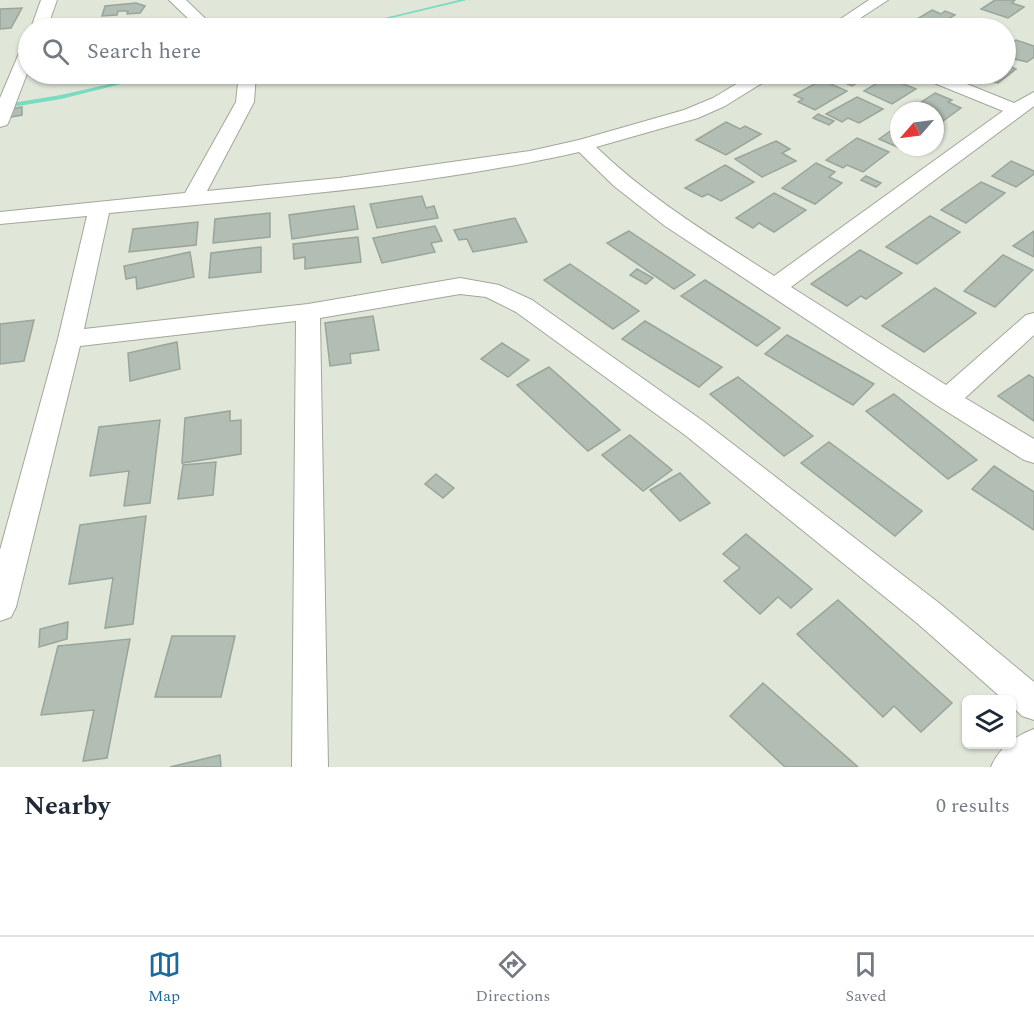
<!DOCTYPE html>
<style>
:root{--surface:#fff;--page:#f2f2f3;--text:#1f2937;--muted:#747a83;--line:#e0e1e3;--accent:#1b6a9c}
body{margin:0;font-family:Spectral,serif;background:var(--page);color:var(--text)}
.controls{position:absolute;right:18px;bottom:18px;display:grid;overflow:hidden;border-radius:9px;box-shadow:0 2px 4px #0004}
.controls button{width:54px;height:54px;display:grid;place-items:center;padding:0;border:0;border-bottom:2px solid var(--line);background:var(--surface);color:var(--text);font:30px sans-serif}
.compass{position:absolute;left:890px;top:102px;width:54px;height:54px;border-radius:50%;background:var(--surface);box-shadow:0 2px 4px #0004;rotate:242deg}
.list{margin:0;padding:0;list-style:none}
h2{display:flex;justify-content:space-between;align-items:center;height:78px;margin:0;padding:0 24px;font-size:26px}
h2 small{font-size:20px;font-weight:400;color:var(--muted)}
.icon{flex:none;width:33px;height:33px;fill:none;stroke:currentColor;stroke-width:2;stroke-linecap:round;stroke-linejoin:round}
.map{position:relative;flex:none;width:1034px;height:767px;overflow:hidden}
.search{position:absolute;background:var(--surface);box-shadow:0 2px 4px #0004;left:18px;right:18px;top:18px;height:66px;display:flex;align-items:center;gap:15px;box-sizing:border-box;padding:0 21px;border-radius:33px;color:var(--muted);font-size:22px}
.sheet{height:168px;background:var(--surface)}
nav{display:flex;justify-content:space-around;align-items:center;box-sizing:border-box;height:84px;border-top:2px solid var(--line);background:var(--surface);font-size:16px;color:var(--muted)}
nav a{display:grid;justify-items:center;gap:3px}
nav .on{color:var(--accent)}
.map>svg:first-child{display:block}
.lines{fill:none;stroke-linecap:round;stroke-linejoin:round}
.stream{fill:#79dbbf;fill-rule:evenodd}
.building{fill:#b2beb4;stroke:#99a59b;stroke-width:1.5}
.minor-casing{stroke:#a1a79a;stroke-width:2}
.minor{fill:#fff;fill-rule:evenodd}
</style>
<div class="map">
<svg width="1034" height="767" viewBox="0 0 1034 767">
<rect width="100%" height="100%" fill="#e0e6d8"/>
<g class="lines">
<!-- stream -->
<g class="stream">
<path d="M459 0H467L349 28H343Z"/>
<path d="M154 74H161L61 99 0 109V105L61 95Z"/>
</g>
</g>
<!-- building -->
<g class="building">
<path d="M995 0H1015L1012 3 1024 7 1008 18 981 9Z"/>
<path d="M136 3 145 6 140 13 127 14 128 11H118L117 15 102 16 105 6Z"/>
<path d="M22 8 11 28 0 29V9Z"/>
<path d="M932 10 941 14 945 11 955 15 933 28 912 22Z"/>
<path d="M968 20 981 25 978 27 981 28H954Z"/>
<path d="M1016 40 1034 46V57L1027 62 1006 57V47Z"/>
<path d="M1006 65 1016 69 998 83 967 74H1006Z"/>
<path d="M833 74H873L852 86 829 76Z"/>
<path d="M892 74 906 80 901 83 916 89 892 104 864 91Z"/>
<path d="M822 80 847 91 815 110 798 102 803 99 794 95Z"/>
<path d="M935 93 952 100 948 102 961 108 939 124 935 122V111H908Z"/>
<path d="M857 97 883 109 859 123 848 118 842 122 826 114Z"/>
<path d="M22 107V115L0 119V111Z"/>
<path d="M818 114 834 121 829 125 813 118Z"/>
<path d="M726 122 740 129 745 126 761 134 726 155 696 140Z"/>
<path d="M899 125V147H904L902 149 879 139Z"/>
<path d="M857 138 889 152 863 172 847 165 843 168 826 160Z"/>
<path d="M776 141 790 149 782 153 796 161 762 177 735 159Z"/>
<path d="M1011 161 1034 171V174L1016 187 992 176Z"/>
<path d="M816 163 835 172 829 177 842 183 815 204 782 188Z"/>
<path d="M725 165 754 182 721 201 708 194 702 197 685 188Z"/>
<path d="M866 176 881 183 876 187 861 180Z"/>
<path d="M981 182 1005 193 966 223 941 210Z"/>
<path d="M774 193 806 210 774 232 759 223 753 228 736 218Z"/>
<path d="M422 196 426 208 434 206 438 218 377 228 370 204Z"/>
<path d="M354 206 358 229 292 239 289 215Z"/>
<path d="M270 213V237L213 243 215 219Z"/>
<path d="M930 216 960 232 917 264 886 247Z"/>
<path d="M515 218 527 242 473 252 467 239 459 240 454 230Z"/>
<path d="M198 222 196 245 129 252 133 229Z"/>
<path d="M435 226 442 241 431 243 435 252 382 263 373 238Z"/>
<path d="M629 231 695 275 674 289 607 243Z"/>
<path d="M1034 231V257L1013 246Z"/>
<path d="M358 237 361 262 305 269V257L294 259 293 244Z"/>
<path d="M261 247V272L209 278 211 253Z"/>
<path d="M860 250 902 273 866 299 861 296 847 306 811 284Z"/>
<path d="M190 252 194 277 137 289 136 277 126 279 124 266Z"/>
<path d="M1003 255 1033 270 995 307 964 291Z"/>
<path d="M570 264 639 311 613 329 544 280Z"/>
<path d="M637 269 653 278 646 284 630 275Z"/>
<path d="M705 280 780 328 757 346 681 296Z"/>
<path d="M935 288 976 313 924 352 882 326Z"/>
<path d="M373 316 379 350 350 354 351 363 330 366 325 323Z"/>
<path d="M34 320 24 361 0 364V324Z"/>
<path d="M645 321 722 367 699 387 622 339Z"/>
<path d="M787 335 874 384 853 405 765 354Z"/>
<path d="M177 342 180 369 130 381 128 353Z"/>
<path d="M502 343 529 360 508 377 481 359Z"/>
<path d="M549 367 620 430 588 451 517 385Z"/>
<path d="M1029 375 1034 378V421L998 396Z"/>
<path d="M738 377 813 436 784 456 710 394Z"/>
<path d="M894 394 977 460 948 479 866 411Z"/>
<path d="M230 411V421L241 420V454L182 463 185 418Z"/>
<path d="M160 420 150 503 124 506 129 471 90 476 99 427Z"/>
<path d="M630 435 672 470 643 491 602 455Z"/>
<path d="M829 442 922 511 895 536 801 463Z"/>
<path d="M216 462 213 495 178 499 183 465Z"/>
<path d="M994 466 1034 492V530L972 489Z"/>
<path d="M680 473 710 503 680 521 650 490Z"/>
<path d="M436 474 454 488 443 498 425 484Z"/>
<path d="M146 516 133 624 105 628 113 578 69 584 80 525Z"/>
<path d="M746 534 812 589 791 608 778 597 760 614 724 581 740 568 723 554Z"/>
<path d="M838 600 952 703 921 732 894 706 883 717 797 634Z"/>
<path d="M68 622 67 639 39 647 40 629Z"/>
<path d="M172 636H235L221 697H155Z"/>
<path d="M130 639 107 758 83 761 94 710 41 715 58 646Z"/>
<path d="M763 683 858 767H785L730 716Z"/>
<path d="M220 755 221 767H170Z"/>
</g>
<g class="lines">
<defs>
<g id="minor">
<path d="M41 0H57L47 28H31Z"/>
<path d="M169 0H186L215 28H198Z"/>
<path d="M869 0H888L845 28H827Z"/>
<path d="M28 46V71L9 121 7 125 0 127V98L20 51Z"/>
<path d="M239 74H256L254 102 207 191 339 178 530 151 579 140 684 110 713 98 753 74H772L770 78 725 106 698 118 596 147C650 199 712 236 774 276L1003 111 922 78 920 74H942L1014 103 1034 92V106L791 287 946 385 1026 315 1034 313V335L965 398 1034 439V463L1024 460 938 406 665 226 614 186 579 152C425 187 265 198 109 213L84 329 308 304 460 278 499 285 532 300 703 421 939 603 1034 682V720L1022 716 1012 706V700H1004L917 623 685 435 516 312 486 297 460 294 320 318 328 767H292L296 321 80 346 16 607 11 617 0 621V550L58 339 87 216 0 224V212L185 193 236 102Z"/>
<path d="M1034 729V767H991C999 748 1015 736 1034 729Z"/>
</g>
</defs>
<!-- minor casing -->
<use href="#minor" class="minor-casing"/>
<!-- minor -->
<use href="#minor" class="minor"/>
</g>
</svg>
<div class="controls">
<button><svg class="icon" aria-label="layers" viewBox="0 0 24 24"><path d="M12 4l9 5-9 5-9-5zM3 14l9 5 9-5"/></svg></button>
</div>
<svg class="compass" viewBox="-18 -18 36 36"><path d="M0-13l5 13h-10z" fill="#e53935"/><path d="M0 13l5-13h-10z" fill="#747a83"/></svg>
<div class="search"><svg class="icon" aria-label="search" viewBox="0 0 24 24"><circle cx="10" cy="10" r="6"/><path d="M15 15l6 6"/></svg>Search here</div>
</div>
<section class="sheet">
<h2>Nearby<small>0 results</small></h2>
<ul class="list">
</ul>
</section>
<nav>
<a class="on"><svg class="icon" aria-label="map" viewBox="0 0 24 24"><path d="M3 6l6-2 6 2 6-2v14l-6 2-6-2-6 2zM9 4v14M15 6v14"/></svg>Map</a>
<a><svg class="icon" aria-label="directions" viewBox="0 0 24 24"><path d="M12 3l9 9-9 9-9-9zM9 14v-3h6M13 9l2 2-2 2"/></svg>Directions</a>
<a><svg class="icon" aria-label="saved" viewBox="0 0 24 24"><path d="M7 4h10v16l-5-4-5 4z"/></svg>Saved</a>
</nav>
